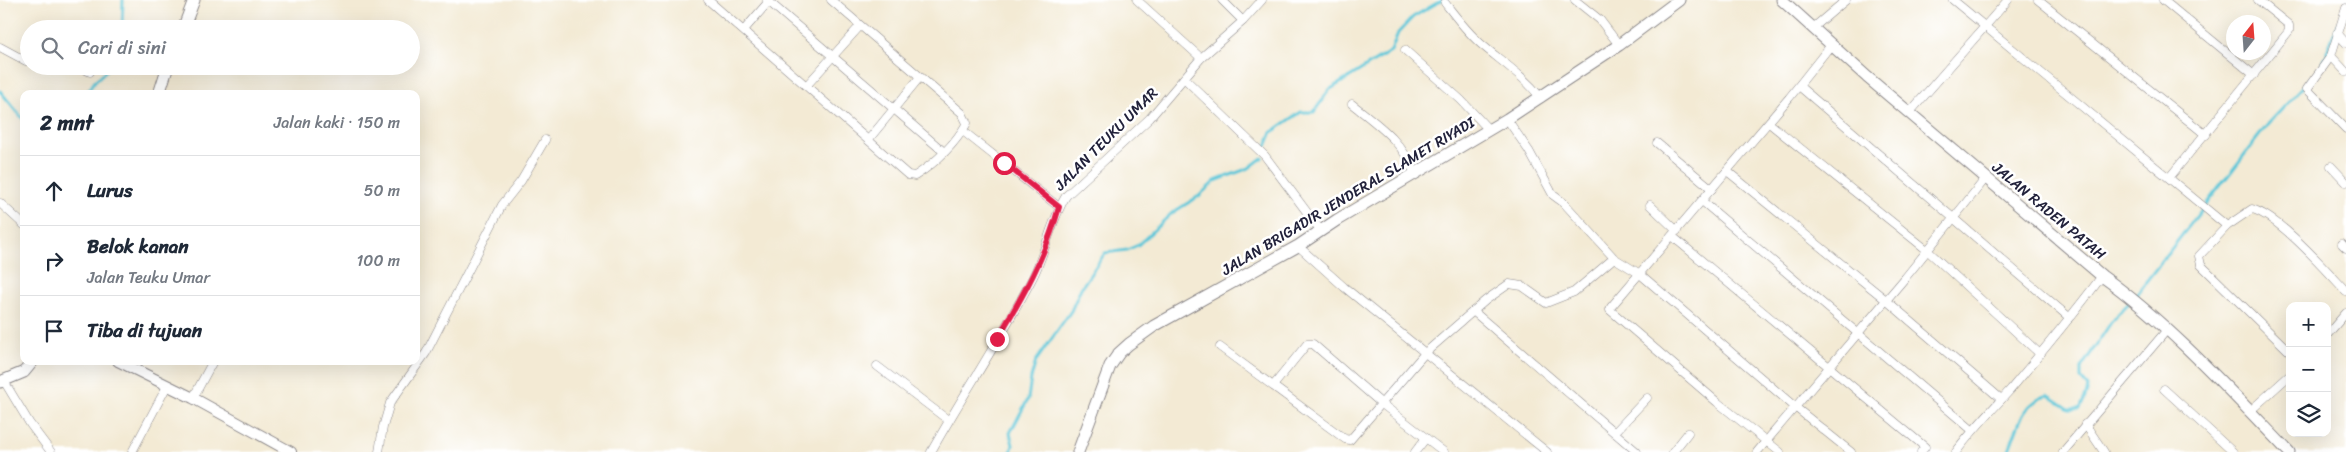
<!DOCTYPE html>
<html lang="id">
<meta charset="utf-8">
<style>
:root{--surface:#fff;--page:#f6f6f7;--text:#1f2937;--muted:#747a83;--line:#e0e1e3}
body{margin:0;font-family:Sriracha,sans-serif;background:var(--page);color:var(--text)}
.controls{position:absolute;right:15px;bottom:15px;display:grid;overflow:hidden;border-radius:10px;box-shadow:0 5px 20px #0002}
.controls button{width:45px;height:45px;display:grid;place-items:center;padding:0;border:0;border-bottom:1px solid var(--line);background:var(--surface);color:var(--text);font:25px sans-serif}
.compass{position:absolute;left:2226px;top:15px;width:45px;height:45px;border-radius:50%;background:var(--surface);box-shadow:0 5px 20px #0002;rotate:17deg}
.stop{position:absolute;width:15px;height:15px;margin:-11px;border:4px solid #e11d48;border-radius:50%;background:#fff}
.stop.end{background:#e11d48;border-color:#fff;box-shadow:0 1px 5px #0008}
.list{margin:0;padding:0;list-style:none}
h2{display:flex;justify-content:space-between;align-items:center;height:65px;margin:0;padding:0 20px;font-size:21px}
h2 small{font-size:16px;font-weight:400;color:var(--muted)}
.list li{display:grid;grid-template-columns:32px 1fr auto;gap:15px;align-items:center;box-sizing:border-box;height:70px;padding:0 20px;border-top:1px solid var(--line)}
.list b{display:block;font-size:19px;white-space:nowrap}
.list p{margin:0;font-size:16px;white-space:nowrap;color:var(--muted)}
.list em{font-size:16px;font-style:normal;color:var(--muted)}
.icon{flex:none;width:28px;height:28px;fill:none;stroke:currentColor;stroke-width:2;stroke-linecap:round;stroke-linejoin:round}
.map{position:relative;flex:none;width:2346px;height:452px;overflow:hidden}
.search{position:absolute;background:var(--surface);box-shadow:0 5px 20px #0002;left:20px;top:20px;width:400px;height:55px;display:flex;align-items:center;gap:12px;box-sizing:border-box;padding:0 18px;border-radius:28px;color:var(--muted);font-size:19px}
.panel{position:absolute;background:var(--surface);box-shadow:0 5px 20px #0002;left:20px;top:90px;width:400px;height:275px;border-radius:10px}
.map>svg:first-child{display:block}
.lines{fill:none;stroke-linecap:round;stroke-linejoin:round}
.stream{stroke:#5ec7d9;stroke-width:3}
.minor-casing{stroke:#8a8688;stroke-width:9}
.tertiary-casing{stroke:#8a8688;stroke-width:12}
.secondary-casing{stroke:#8a8688;stroke-width:13}
.minor{stroke:#fff;stroke-width:8}
.tertiary{stroke:#fff;stroke-width:10}
.secondary{stroke:#fff;stroke-width:11}
.route{stroke:#e11d48;stroke-width:6}
.labels{text-anchor:middle;dominant-baseline:central;stroke-width:5;stroke-linejoin:round;paint-order:stroke}
.street-label{font-size:15px;fill:#22223b;stroke:#fff}
</style>
<div class="map">
<svg width="2346" height="452" viewBox="0 0 2346 452">
<rect width="100%" height="100%" fill="#fff"/>
<filter id="ink" filterUnits="userSpaceOnUse"><feTurbulence type="fractalNoise" baseFrequency=".02" numOctaves="2"/><feDisplacementMap in="SourceGraphic" scale="10" xChannelSelector="R" yChannelSelector="G"/><feConvolveMatrix kernelMatrix="1 2 1 2 8 2 1 2 1" color-interpolation-filters="sRGB"/></filter>
<filter id="wash" filterUnits="userSpaceOnUse"><feTurbulence type="fractalNoise" baseFrequency=".0096" numOctaves="4" result="noise"/><feDisplacementMap in="SourceGraphic" scale="20" xChannelSelector="R" yChannelSelector="G"/><feGaussianBlur stdDeviation="1.12" result="paint"/><feColorMatrix in="noise" values="0 0 0 0 0 0 0 0 0 0 0 0 0 0 0 0 0 1.4 0 .05"/><feComposite in="paint" operator="in"/></filter>
<g filter="url(#wash)">
<rect width="100%" height="100%" fill="#f3ead4"/>
<g class="lines">
<!-- stream -->
<g class="stream">
<path d="M122 29 123 0"/>
<path d="M2322 64 2338 23"/>
<path d="M0 91 24 120"/>
<path d="M86 94 95 81 111 66"/>
<path d="M1266 146 1272 132 1301 112H1314L1329 90 1391 51 1398 33 1413 17 1442 0"/>
<path d="M2134 297 2269 123 2312 77"/>
<path d="M1011 452 1013 445 1010 433 1028 399 1031 378 1036 361 1071 311 1081 288 1105 253 1127 250 1138 245 1172 213 1199 196 1215 181 1249 168 1262 158"/>
<path d="M2008 452C2018 429 2020 404 2048 395L2069 409H2080L2086 395 2088 387 2081 379V368L2114 318 2130 302"/>
</g>
</g>
</g>
<g filter="url(#ink)">
<g class="lines">
<defs>
<g id="minor">
<path d="M708 0 908 175 915 176C935 163 955 144 967 123L962 113 831 0"/>
<path d="M767 0 944 152"/>
<path d="M1137 0 1201 58"/>
<path d="M1222 0 1243 21"/>
<path d="M1575 0 1600 20 1619 45"/>
<path d="M1953 0 2227 226"/>
<path d="M2038 0 2206 135"/>
<path d="M2163 0 2254 75"/>
<path d="M1445 3C1456 17 1467 32 1481 44 1502 62 1524 76 1541 98"/>
<path d="M2346 8 2331 56 2307 89 2346 129"/>
<path d="M1813 28 1846 0"/>
<path d="M744 30 770 0"/>
<path d="M2337 33 2346 43"/>
<path d="M0 47 26 61 29 58"/>
<path d="M1405 50 1461 100 1489 130"/>
<path d="M2331 56 2346 72"/>
<path d="M78 66 90 72"/>
<path d="M1184 78 1265 156 1321 231"/>
<path d="M807 85 860 26"/>
<path d="M1799 86 2070 318"/>
<path d="M1352 104C1377 124 1405 143 1415 175"/>
<path d="M1910 112 2008 0"/>
<path d="M1507 119 1529 151 1553 195 1564 203 1614 258"/>
<path d="M1769 123 1927 250 2040 354"/>
<path d="M963 131 1059 207"/>
<path d="M869 139 920 77"/>
<path d="M1657 143 1712 189"/>
<path d="M2331 166 2346 182"/>
<path d="M1727 171 1886 300 2001 399"/>
<path d="M2169 178 2289 31V25L2258 0"/>
<path d="M1702 201 1972 430"/>
<path d="M0 203 24 225"/>
<path d="M1650 205 1677 231"/>
<path d="M1672 236 1925 447 1921 452"/>
<path d="M2342 244 2346 248"/>
<path d="M1298 246 1344 287 1547 452"/>
<path d="M1473 311 1637 452"/>
<path d="M2327 335 2346 313"/>
<path d="M1220 347 1345 439 1350 440 1425 353 1486 300 1509 284 1522 286 1546 303 1574 292 1614 258 1640 274 1795 407 1851 452"/>
<path d="M2290 352 2201 265 2199 256 2227 226 2252 209C2280 217 2325 269 2346 291"/>
<path d="M877 366 948 420"/>
<path d="M4 381 30 424 51 452"/>
<path d="M1273 386 1307 344H1313L1382 404 1444 452"/>
<path d="M2164 389 2233 452"/>
<path d="M193 398 213 361"/>
<path d="M2250 411 2290 375"/>
<path d="M2085 424 2104 452"/>
<path d="M1615 432 1647 398"/>
<path d="M132 452 167 386"/>
<path d="M379 452 383 427 390 403 426 353 502 205 521 181 545 140"/>
<path d="M931 452C964 393 1002 337 1033 277 1046 251 1052 218 1066 196L1150 118 1201 58 1243 21 1262 0"/>
<path d="M1415 452 1426 438"/>
<path d="M1673 452 1688 433"/>
<path d="M1757 452 1905 278 1986 178"/>
<path d="M1780 452 1717 402 1610 310 1611 307 1789 98 1831 45"/>
<path d="M1956 452C1973 429 1992 410 2011 389 2042 352 2073 315 2102 276"/>
<path d="M2063 452 2166 331"/>
</g>
<path id="tertiary" d="M118 361 193 398 291 452"/>
<g id="secondary">
<path d="M1782 0 1867 77 2102 276C2169 324 2231 392 2289 452"/>
<path d="M183 29 194 0"/>
<path d="M159 94 168 66"/>
<path d="M0 382 24 372 33 361"/>
<path d="M1078 452 1110 366 1119 353 1129 344 1154 326 1298 246 1337 220 1507 119 1619 45 1679 0"/>
</g>
</defs>
<!-- minor casing -->
<use href="#minor" class="minor-casing"/>
<!-- tertiary casing -->
<use href="#tertiary" class="tertiary-casing"/>
<!-- secondary casing -->
<use href="#secondary" class="secondary-casing"/>
<!-- minor -->
<use href="#minor" class="minor"/>
<!-- tertiary -->
<use href="#tertiary" class="tertiary"/>
<!-- secondary -->
<use href="#secondary" class="secondary"/>
</g>
</g>
<g class="lines" filter="url(#ink)">
<!-- route -->
<path class="route" d="M997 339C1023 296 1046 255 1059 207L1004 163"/>
</g>
<g class="labels">
<!-- street labels -->
<g class="street-label">
<text transform="translate(1106 139) rotate(-45)">JALAN TEUKU UMAR</text>
<text transform="translate(1348 196) rotate(-31)">JALAN BRIGADIR JENDERAL SLAMET RIYADI</text>
<text transform="translate(2049 211) rotate(40)">JALAN RADEN PATAH</text>
</g>
</g>
</svg>
<div class="controls">
<button>+</button>
<button>−</button>
<button><svg class="icon" aria-label="layers" viewBox="0 0 24 24"><path d="M12 4l9 5-9 5-9-5zM3 14l9 5 9-5"/></svg></button>
</div>
<svg class="compass" viewBox="-18 -18 36 36"><path d="M0-13l5 13h-10z" fill="#e53935"/><path d="M0 13l5-13h-10z" fill="#747a83"/></svg>
<div class="stop" style="left:1004px;top:163px"></div>
<div class="stop end" style="left:997px;top:339px"></div>
<div class="search"><svg class="icon" aria-label="search" viewBox="0 0 24 24"><circle cx="10" cy="10" r="6"/><path d="M15 15l6 6"/></svg>Cari di sini</div>
<section class="panel">
<h2>2 mnt<small>Jalan kaki · 150 m</small></h2>
<ul class="list">
<li><svg class="icon" aria-label="ahead" viewBox="0 0 24 24"><path d="M12 20V5M6 11l6-6 6 6"/></svg><div><b>Lurus</b></div><em>50 m</em></li>
<li><svg class="icon" aria-label="right" viewBox="0 0 24 24"><path d="M7 20v-9h11M14 6l5 5-5 5"/></svg><div><b>Belok kanan</b><p>Jalan Teuku Umar</p></div><em>100 m</em></li>
<li><svg class="icon" aria-label="arrive" viewBox="0 0 24 24"><path d="M6 21V4h12l-3 4 3 4H6"/></svg><div><b>Tiba di tujuan</b></div></li>
</ul>
</section>
</div>
